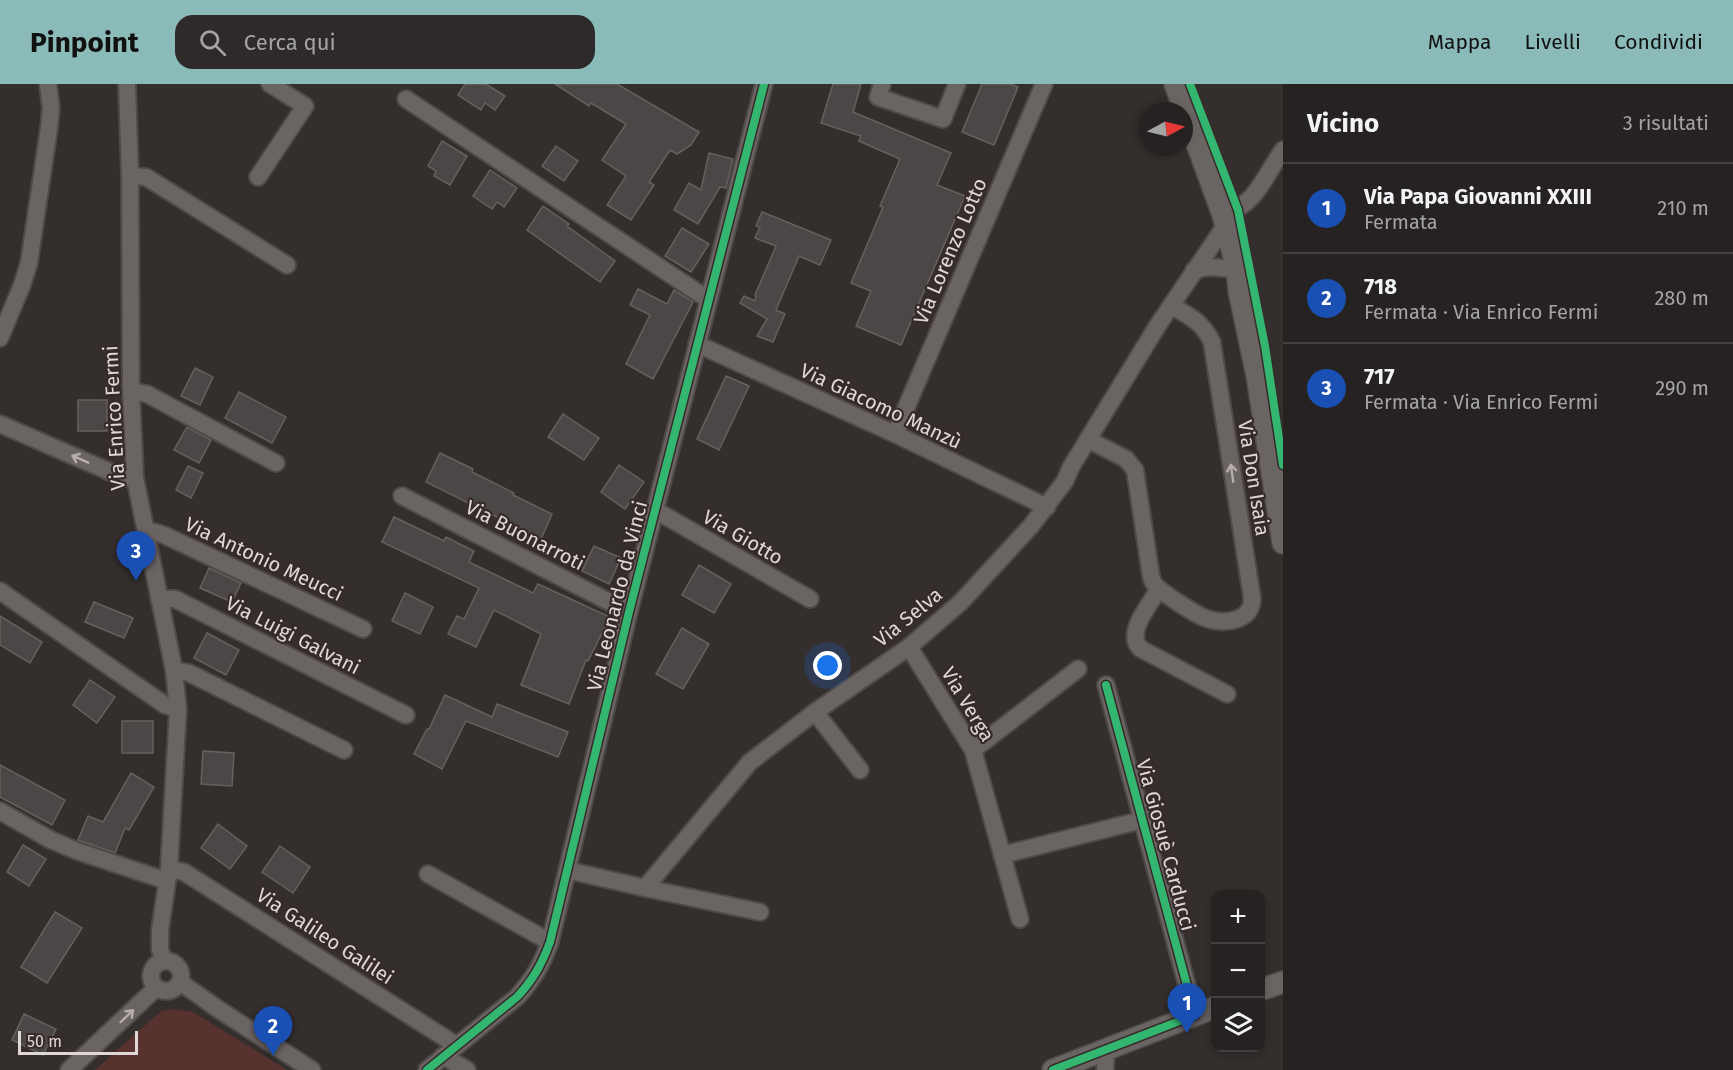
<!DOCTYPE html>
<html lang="it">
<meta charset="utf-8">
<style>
:root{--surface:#272222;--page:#2f2a2a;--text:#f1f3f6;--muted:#a4a4a5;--line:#433f40;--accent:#8bbbb9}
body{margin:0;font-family:"Fira Sans",sans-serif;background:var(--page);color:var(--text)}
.controls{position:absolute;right:18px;bottom:18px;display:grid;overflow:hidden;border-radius:12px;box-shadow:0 3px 9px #0003}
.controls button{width:54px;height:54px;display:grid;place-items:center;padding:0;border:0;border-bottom:2px solid var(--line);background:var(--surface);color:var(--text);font:30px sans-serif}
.compass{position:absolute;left:1139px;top:18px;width:54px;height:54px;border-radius:50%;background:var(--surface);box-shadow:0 3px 9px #0003;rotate:83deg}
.scale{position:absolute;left:18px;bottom:15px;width:120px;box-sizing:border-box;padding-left:6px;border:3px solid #e0d8d7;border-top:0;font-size:16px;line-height:21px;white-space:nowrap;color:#e0d8d7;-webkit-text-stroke:4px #372b2a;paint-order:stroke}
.you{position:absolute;left:828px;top:582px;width:21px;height:21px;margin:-15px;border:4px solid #fff;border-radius:50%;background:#1a73e8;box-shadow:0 0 0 9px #1a73e833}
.badge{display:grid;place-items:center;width:39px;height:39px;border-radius:50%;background:var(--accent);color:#fff;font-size:20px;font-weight:700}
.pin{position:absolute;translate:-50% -50px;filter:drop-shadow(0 2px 3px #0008)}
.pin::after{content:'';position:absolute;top:32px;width:21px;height:18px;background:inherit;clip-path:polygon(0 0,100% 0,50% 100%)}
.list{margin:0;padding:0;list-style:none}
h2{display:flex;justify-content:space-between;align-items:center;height:78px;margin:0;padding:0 24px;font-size:26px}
h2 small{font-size:20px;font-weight:400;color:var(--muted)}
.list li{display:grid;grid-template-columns:39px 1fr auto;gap:18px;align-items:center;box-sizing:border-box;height:90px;padding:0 24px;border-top:2px solid var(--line)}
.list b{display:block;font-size:22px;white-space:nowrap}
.list p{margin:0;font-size:20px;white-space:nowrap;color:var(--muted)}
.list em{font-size:20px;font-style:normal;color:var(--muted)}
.icon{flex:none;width:33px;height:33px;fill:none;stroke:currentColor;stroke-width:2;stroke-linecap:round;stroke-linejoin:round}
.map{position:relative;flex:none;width:1283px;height:986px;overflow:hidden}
header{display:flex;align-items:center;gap:36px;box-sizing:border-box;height:84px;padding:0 30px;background:var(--accent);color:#111}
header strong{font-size:28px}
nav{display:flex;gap:33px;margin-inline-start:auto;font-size:21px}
.search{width:420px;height:54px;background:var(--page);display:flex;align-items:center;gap:15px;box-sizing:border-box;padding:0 21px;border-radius:18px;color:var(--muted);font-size:22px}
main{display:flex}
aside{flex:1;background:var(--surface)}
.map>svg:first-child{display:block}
.green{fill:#58322f}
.building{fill:#4c4747;stroke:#66605f;stroke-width:1.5}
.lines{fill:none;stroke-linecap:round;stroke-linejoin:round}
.minor-casing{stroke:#4f4948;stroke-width:20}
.tertiary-casing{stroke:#4f4948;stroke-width:24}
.minor{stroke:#6a6463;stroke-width:16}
.tertiary{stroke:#6a6463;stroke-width:21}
.cycleway-casing{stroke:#372b2a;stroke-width:11}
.cycleway{stroke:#33b770;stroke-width:8}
.oneway{stroke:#b7afae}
.labels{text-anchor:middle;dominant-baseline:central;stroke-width:4.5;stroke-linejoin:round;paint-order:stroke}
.street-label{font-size:20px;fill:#e0d8d7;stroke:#372b2a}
</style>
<header>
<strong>Pinpoint</strong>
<div class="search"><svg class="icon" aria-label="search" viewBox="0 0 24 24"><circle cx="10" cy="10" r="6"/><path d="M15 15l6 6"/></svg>Cerca qui</div>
<nav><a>Mappa</a><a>Livelli</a><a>Condividi</a></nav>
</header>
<main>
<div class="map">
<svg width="1283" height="986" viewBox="0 0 1283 986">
<rect width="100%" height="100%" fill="#342e2d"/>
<!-- green -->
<path class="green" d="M172 925 193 928 287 986H95L161 927Z"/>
<!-- building -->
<g class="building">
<path d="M465 0H486L505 12 495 26 485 19 481 26 458 11Z"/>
<path d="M555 0H617L699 48 691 61 677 70 670 66 649 98 654 101 631 136 607 121 626 92 602 76 626 40 591 19 589 22Z"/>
<path d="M833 0H861L853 28 951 69 937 101 965 112 901 261 856 242 871 207 851 199 883 123 880 122 900 75 859 57 861 52 821 39Z"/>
<path d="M982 0H1011L1018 3 994 61 962 48Z"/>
<path d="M442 57 467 72 450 101 434 92 436 87 428 82Z"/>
<path d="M556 62 578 77 564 97 542 82Z"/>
<path d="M709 69 733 75 726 104 720 103 698 140 674 126 689 99 701 106Z"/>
<path d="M490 86 517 104 504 123 497 118 492 125 473 112Z"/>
<path d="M543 122 569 140 567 142 615 177 600 198 527 146Z"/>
<path d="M762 128 831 156 820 181 799 172 776 226 785 230 773 258 757 252 767 235 740 219 744 212 755 217 756 212 755 211 776 162 755 154 760 143 756 142Z"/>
<path d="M682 144 709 160 691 188 665 172Z"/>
<path d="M638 205 667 220 674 206 693 218 653 295 626 280 650 231 630 221Z"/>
<path d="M195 284 213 293 200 321 181 312Z"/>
<path d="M726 292 749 302 719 366 697 355Z"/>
<path d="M239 308 286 333 272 359 225 334Z"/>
<rect x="78" y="316" width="29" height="31"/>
<path d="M563 330 599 354 584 376 548 353Z"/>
<path d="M187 343 211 356 199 379 174 366Z"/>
<path d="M440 369 473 385 472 388 514 409 513 411 552 430 541 455 426 398Z"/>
<path d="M619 381 644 398 625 425 601 408Z"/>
<path d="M188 382 203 389 191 414 176 406Z"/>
<path d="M394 433 444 457 446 453 474 467 469 478 533 509 538 500 610 533 588 577 586 576 569 620 521 601 541 550 494 526 476 563 448 550 457 532 464 535 479 504 382 458Z"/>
<path d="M594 462 621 474 609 500 582 487Z"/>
<path d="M699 481 731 500 714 529 682 511Z"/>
<path d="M209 484 241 499 232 518 200 504Z"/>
<path d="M405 509 433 523 420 550 392 537Z"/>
<path d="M94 518 133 534 124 554 85 538Z"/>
<path d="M0 532 42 558 30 579 0 561Z"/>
<path d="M682 544 709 560 683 605 656 590Z"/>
<path d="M207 549 239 566 226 591 194 574Z"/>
<path d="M90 596 115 613 97 639 73 621Z"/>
<path d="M445 611 492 633 497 620 568 648 558 673 466 637 442 685 414 670 427 645H429Z"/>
<rect x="122" y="637" width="31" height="32"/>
<path d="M203 667 234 669 232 702 201 700Z"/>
<path d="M0 681 65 716 52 741 0 713Z"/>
<path d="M131 689 154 703 129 746 125 744 115 769 78 756 88 732 103 738Z"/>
<path d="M218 740 247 762 230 785 201 764Z"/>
<path d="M23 761 46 775 29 802 7 788Z"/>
<path d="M280 762 310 783 293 809 262 788Z"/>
<path d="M55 828 82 844 47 899 21 883Z"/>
<path d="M24 930 56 945 43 971 12 956Z"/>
</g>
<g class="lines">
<defs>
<g id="minor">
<path d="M127 0 130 92 131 307 135 394 174 586 178 625 169 785 160 846V865L163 876"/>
<path d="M882 0 878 13 943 35 957 0"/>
<path d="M406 15 709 216"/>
<path d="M130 92 146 93 287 181"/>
<path d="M258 93 305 22 270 0"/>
<path d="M1223 131C1256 121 1264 93 1283 66"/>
<path d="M1194 186 1209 183 1237 185"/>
<path d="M0 254 22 201 29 179 49 44 51 24 48 0"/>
<path d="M697 260 895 350 1047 423"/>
<path d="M131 307 147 310 276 379"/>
<path d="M0 340 124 394H135"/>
<path d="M895 350 1044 0"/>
<path d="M1089 356 1126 375 1135 386 1151 492C1152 497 1154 501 1158 504 1167 512 1195 530 1205 534 1223 541 1254 538 1252 513L1212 258C1203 239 1190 232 1172 222"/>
<path d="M402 412 629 528"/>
<path d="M655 426 810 515"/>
<path d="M146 449 154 448 164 451 363 545"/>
<path d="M1159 505C1150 520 1124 550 1141 565L1227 610"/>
<path d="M0 507 165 621 178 625"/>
<path d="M159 515H175L406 631"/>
<path d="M909 563 973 666 1020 835"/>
<path d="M174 586 189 589 344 666"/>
<path d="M1106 601 1195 931"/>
<path d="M815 628 860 686"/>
<path d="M973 666 1078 585"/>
<path d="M0 727 49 755 77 767 167 797"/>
<path d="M1002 771 1142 736"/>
<path d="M169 785 184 788 456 961"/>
<path d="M567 786 645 804 750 678 815 628 909 563 961 518 1031 442 1065 397 1071 383 1158 241 1225 142"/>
<path d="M428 790 550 858"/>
<path d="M645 804 760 828"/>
<circle cx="166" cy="892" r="15"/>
<path d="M180 898 218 925 312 986"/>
<path d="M443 972 467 986"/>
<path d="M69 986 156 904"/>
<path d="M427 986 517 913C533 896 542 880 550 858L629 528 764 0"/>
<path d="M1105 986 1106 965"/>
</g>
<g id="tertiary">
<path d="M1175 0 1223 131 1237 185 1239 207 1257 292 1283 459"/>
<path d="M1260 906 1283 898"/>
<path d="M1053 986 1216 923"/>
</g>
</defs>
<!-- minor casing -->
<use href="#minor" class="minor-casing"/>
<!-- tertiary casing -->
<use href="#tertiary" class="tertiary-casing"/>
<!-- minor -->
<use href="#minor" class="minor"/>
<!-- tertiary -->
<use href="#tertiary" class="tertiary"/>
<defs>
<g id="cycleway">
<path d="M1190 0 1238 126 1265 262 1283 381"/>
<path d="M427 986 517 913C533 896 542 880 550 858L629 528 764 0"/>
<path d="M1053 986 1195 931 1106 601"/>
</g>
</defs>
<!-- cycleway casing -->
<use href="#cycleway" class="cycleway-casing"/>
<!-- cycleway -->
<use href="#cycleway" class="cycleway"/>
</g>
<!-- one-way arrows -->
<defs><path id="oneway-shaft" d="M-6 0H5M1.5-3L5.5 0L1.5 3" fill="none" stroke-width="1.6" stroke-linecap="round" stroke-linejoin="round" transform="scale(1.5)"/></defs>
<g class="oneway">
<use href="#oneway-shaft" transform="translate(80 375) rotate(-156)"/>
<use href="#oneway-shaft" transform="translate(1232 389) rotate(-98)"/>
<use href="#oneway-shaft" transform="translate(127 932) rotate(-44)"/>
</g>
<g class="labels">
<!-- street labels -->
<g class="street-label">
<text transform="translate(950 167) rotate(-67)">Via Lorenzo Lotto</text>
<text transform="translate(881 322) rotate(25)">Via Giacomo Manzù</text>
<text transform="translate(114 334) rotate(-93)">Via Enrico Fermi</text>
<text transform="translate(1254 394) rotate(81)">Via Don Isaia</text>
<text transform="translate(525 451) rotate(27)">Via Buonarroti</text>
<text transform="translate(743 453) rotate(30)">Via Giotto</text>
<text transform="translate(264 475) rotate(25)">Via Antonio Meucci</text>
<text transform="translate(617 512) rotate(-76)">Via Leonardo da Vinci</text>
<text transform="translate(908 533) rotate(-39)">Via Selva</text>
<text transform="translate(293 551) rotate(27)">Via Luigi Galvani</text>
<text transform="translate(968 620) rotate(59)">Via Verga</text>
<text transform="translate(1166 761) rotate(75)">Via Giosuè Carducci</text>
<text transform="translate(325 852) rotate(33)">Via Galileo Galilei</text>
</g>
</g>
</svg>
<div class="controls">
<button>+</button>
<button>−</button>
<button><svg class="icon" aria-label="layers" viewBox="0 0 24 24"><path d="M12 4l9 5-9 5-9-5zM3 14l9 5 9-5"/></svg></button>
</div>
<svg class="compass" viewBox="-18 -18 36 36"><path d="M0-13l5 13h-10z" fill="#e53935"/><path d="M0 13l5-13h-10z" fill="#a4a4a5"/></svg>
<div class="scale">50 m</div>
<div class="you"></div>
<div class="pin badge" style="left:1187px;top:949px;background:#1a4fb4">1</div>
<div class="pin badge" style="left:273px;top:972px;background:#1a4fb4">2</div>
<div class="pin badge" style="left:136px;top:497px;background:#1a4fb4">3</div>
</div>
<aside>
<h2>Vicino<small>3 risultati</small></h2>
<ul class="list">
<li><span class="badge" style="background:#1a4fb4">1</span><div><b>Via Papa Giovanni XXIII</b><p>Fermata</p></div><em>210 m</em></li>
<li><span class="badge" style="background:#1a4fb4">2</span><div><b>718</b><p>Fermata · Via Enrico Fermi</p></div><em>280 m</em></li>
<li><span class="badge" style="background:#1a4fb4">3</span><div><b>717</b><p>Fermata · Via Enrico Fermi</p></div><em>290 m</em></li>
</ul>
</aside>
</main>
